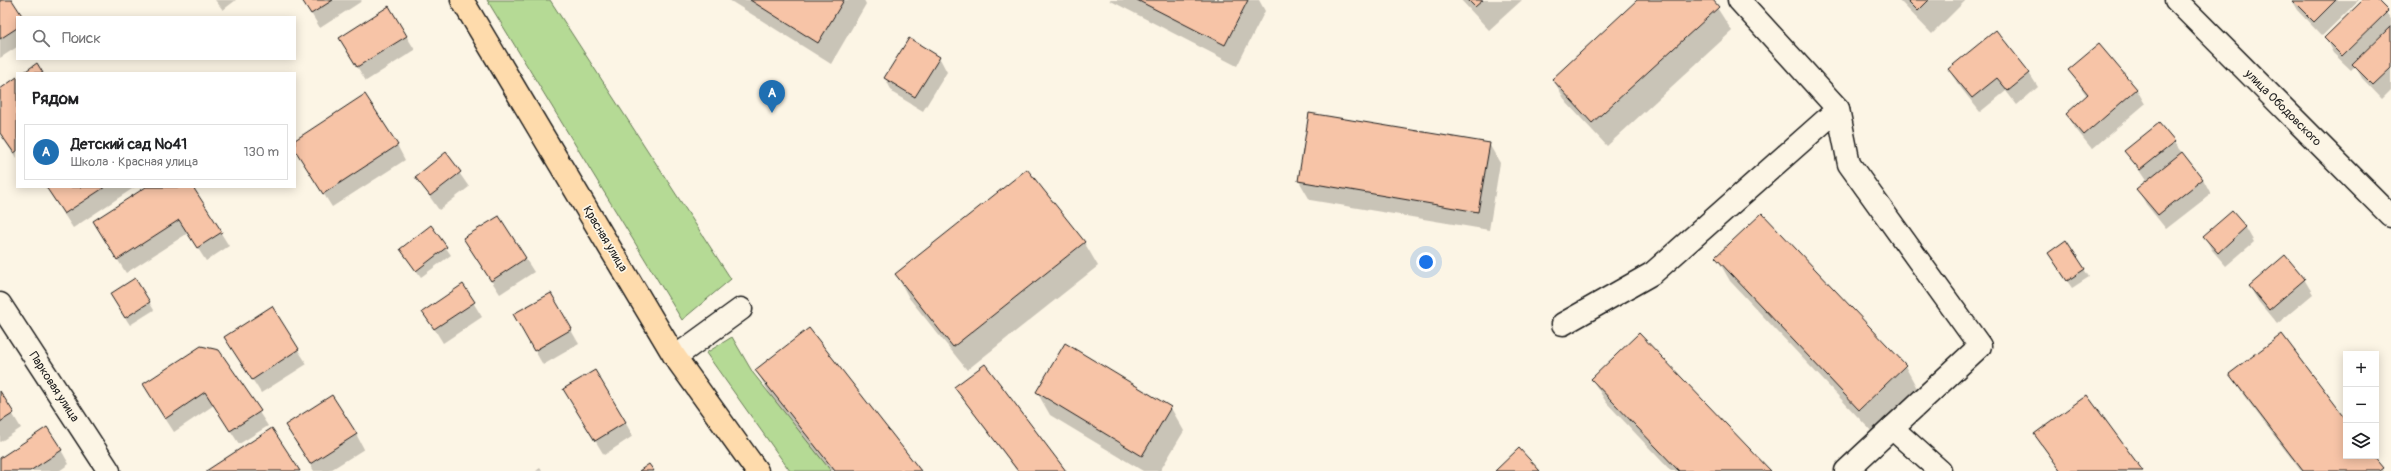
<!DOCTYPE html>
<html lang="ru">
<meta charset="utf-8">
<style>
:root{--surface:#fff;--page:#f2f2f2;--text:#202124;--muted:#757577;--line:#e0e0e0;--accent:#1f6fb2}
body{margin:0;font-family:Pangolin,sans-serif;background:var(--page);color:var(--text)}
.controls{position:absolute;right:12px;bottom:12px;display:grid;overflow:hidden;border-radius:0px;box-shadow:0 2px 10px #0003}
.controls button{width:36px;height:36px;display:grid;place-items:center;padding:0;border:0;border-bottom:1px solid var(--line);background:var(--surface);color:var(--text);font:20px sans-serif}
.you{position:absolute;left:1426px;top:262px;width:14px;height:14px;margin:-10px;border:3px solid #fff;border-radius:50%;background:#1a73e8;box-shadow:0 0 0 6px #1a73e833}
.badge{display:grid;place-items:center;width:26px;height:26px;border-radius:50%;background:var(--accent);color:#fff;font-size:13px;font-weight:700}
.pin{position:absolute;translate:-50% -33px;filter:drop-shadow(0 1px 2px #0008)}
.pin::after{content:'';position:absolute;top:21px;width:14px;height:12px;background:inherit;clip-path:polygon(0 0,100% 0,50% 100%)}
.list{margin:0;padding:0;list-style:none}
h2{display:flex;justify-content:space-between;align-items:center;height:52px;margin:0;padding:0 16px;font-size:17px}
h2 small{font-size:13px;font-weight:400;color:var(--muted)}
.list li{display:grid;grid-template-columns:26px 1fr auto;gap:12px;align-items:center;box-sizing:border-box;height:56px;margin:0 8px 8px;padding:0 8px;border:1px solid var(--line);border-radius:0px}
.list b{display:block;font-size:15px;white-space:nowrap}
.list p{margin:0;font-size:13px;white-space:nowrap;color:var(--muted)}
.list em{font-size:13px;font-style:normal;color:var(--muted)}
.icon{flex:none;width:22px;height:22px;fill:none;stroke:currentColor;stroke-width:2;stroke-linecap:round;stroke-linejoin:round}
.map{position:relative;flex:none;width:2391px;height:471px;overflow:hidden}
.search{position:absolute;background:var(--surface);box-shadow:0 2px 10px #0003;left:16px;top:16px;width:280px;height:44px;display:flex;align-items:center;gap:10px;box-sizing:border-box;padding:0 14px;border-radius:0px;color:var(--muted);font-size:15px}
.panel{position:absolute;background:var(--surface);box-shadow:0 2px 10px #0003;left:16px;top:72px;width:280px;height:116px;border-radius:0px}
.map>svg:first-child{display:block}
.green{fill:#b5da95;stroke:#687b58}
.shadow{fill:#0003}
.building{fill:#f7c4a7;stroke:#1c1c1c}
.lines{fill:none;stroke-linecap:round;stroke-linejoin:round}
.minor-casing{stroke:#1c1c1c;stroke-width:25}
.major-casing{stroke:#1c1c1c;stroke-width:25}
.minor{stroke:#fcf5e5;stroke-width:22}
.major{stroke:#fedbac;stroke-width:22}
.labels{text-anchor:middle;dominant-baseline:central;stroke-width:3.5;stroke-linejoin:round;paint-order:stroke}
.street-label{font-size:12px;fill:#1c1c1c;stroke:#fcf5e5}
</style>
<div class="map">
<svg width="2391" height="471" viewBox="0 0 2391 471">
<rect width="100%" height="100%" fill="#fcf5e5"/>
<filter id="ink" filterUnits="userSpaceOnUse"><feTurbulence type="fractalNoise" baseFrequency=".025" numOctaves="2"/><feDisplacementMap in="SourceGraphic" scale="8" xChannelSelector="R" yChannelSelector="G"/><feConvolveMatrix kernelMatrix="1 2 1 2 8 2 1 2 1" color-interpolation-filters="sRGB"/></filter>
<g filter="url(#ink)">
<!-- green -->
<g class="green">
<path d="M487 0H550L731 279 682 320Z"/>
<path d="M732 337 753 373 831 471H790L706 353Z"/>
</g>
<!-- shadow -->
<g class="shadow">
<path d="M0 0H11L22 17H17V47L0 58Z"/>
<path d="M215 0H236L223 10Z"/>
<path d="M303 0H361L362 1 320 28Z"/>
<path d="M729 0H864L866 4 831 64Z"/>
<path d="M1109 0H1259L1265 11 1237 66Z"/>
<path d="M1461 0H1522L1489 30Z"/>
<path d="M1639 0H1712L1732 31 1607 146 1566 102 1553 79Z"/>
<path d="M1899 0H1966L1932 34Z"/>
<path d="M2291 0H2359L2322 36 2297 10Z"/>
<path d="M2364 0H2376L2391 19V90L2382 99 2362 78 2355 66 2351 70 2333 53 2325 38Z"/>
<path d="M389 8 415 50 366 81 340 39Z"/>
<path d="M2099 45 2137 90 2145 104 2092 149 2075 128 2067 114 2087 96 2069 70Z"/>
<path d="M939 57 947 72 923 111 893 93 885 78Z"/>
<path d="M1949 70 2029 73 2038 87 2017 105 2006 91 1980 112 1958 84Z"/>
<path d="M17 78V159L0 134V90Z"/>
<path d="M2159 124 2203 179 2211 194 2166 229 2146 204 2138 189 2147 182 2126 151Z"/>
<path d="M295 141 397 145 405 160 332 207 295 149Z"/>
<path d="M1489 144 1500 163 1489 230 1310 200 1299 181Z"/>
<path d="M446 154 469 187 439 210 416 177Z"/>
<path d="M46 187H135L73 228Z"/>
<path d="M148 187H192L229 246 206 261 188 233 126 273 94 222Z"/>
<path d="M2232 212 2246 228 2254 242 2226 266 2212 250 2204 236Z"/>
<path d="M1762 215 1905 366 1918 390 1873 433 1730 281 1717 258Z"/>
<path d="M1084 242 1098 266 967 370 909 298 896 274Z"/>
<path d="M446 248 451 255 421 277 401 249Z"/>
<path d="M473 253 525 258 534 272 500 294Z"/>
<path d="M2053 261 2084 269 2089 277 2072 288Z"/>
<path d="M2304 279 2313 294 2277 324 2258 301 2250 287Z"/>
<path d="M463 286 482 317 443 343 424 312Z"/>
<path d="M550 294 579 344 543 365 514 314Z"/>
<path d="M115 302H149L154 310 130 325Z"/>
<path d="M271 308 307 364 261 393 234 351Z"/>
<path d="M1065 344 1171 408 1184 431 1160 471H1143L1050 415 1037 392Z"/>
<path d="M218 350 268 426 239 444 214 405 174 432 152 398Z"/>
<path d="M756 370 920 471H831L770 394Z"/>
<path d="M2231 374 2346 420V456H2373L2384 471H2301L2242 393Z"/>
<path d="M1592 379 1769 471H1671L1606 402Z"/>
<path d="M955 388 1065 471H1017Z"/>
<path d="M0 393 21 428 0 442Z"/>
<path d="M573 404 625 422 633 436 604 455Z"/>
<path d="M286 426 356 434 364 449 329 471H314Z"/>
<path d="M2036 435 2142 471H2060Z"/>
<path d="M61 450 69 464 59 471H0V459Z"/>
<path d="M540 468 542 471H536Z"/>
</g>
<!-- building -->
<g class="building">
<path d="M0 0H12L23 17H17V28L0 39Z"/>
<path d="M302 0H333L311 14Z"/>
<path d="M750 0H844L818 43Z"/>
<path d="M1137 0H1248L1225 45Z"/>
<path d="M1468 0H1483L1475 7Z"/>
<path d="M1637 0H1713L1719 7 1592 123 1552 79Z"/>
<path d="M1907 0H1929L1918 11Z"/>
<path d="M2292 0H2336L2314 22Z"/>
<path d="M2363 0H2377L2388 11 2342 56 2324 38Z"/>
<path d="M389 6 407 36 357 67 339 38Z"/>
<path d="M2391 26V68L2373 85 2352 64Z"/>
<path d="M1996 30 2030 73 2008 91 1997 78 1972 98 1948 69Z"/>
<path d="M909 38 940 57 915 97 884 78Z"/>
<path d="M2099 44 2137 89 2084 135 2066 114 2088 94 2068 70Z"/>
<path d="M37 63 43 73H23Z"/>
<path d="M17 77V151L14 153 0 133V89Z"/>
<path d="M365 94 398 145 323 194 295 150V140Z"/>
<path d="M1309 113 1490 143 1478 212 1298 181Z"/>
<path d="M2159 123 2175 142 2140 170 2124 151Z"/>
<path d="M446 152 461 172 430 196 415 177Z"/>
<path d="M2182 152 2203 179 2158 215 2136 189Z"/>
<path d="M1027 169 1085 242 953 347 895 274Z"/>
<path d="M46 187H105L64 214Z"/>
<path d="M146 187H193L222 232 197 248 179 220 117 260 93 221Z"/>
<path d="M2232 211 2246 227 2218 253 2203 236Z"/>
<path d="M1762 213 1906 365 1859 410 1715 257Z"/>
<path d="M499 216 526 258 491 281 463 238Z"/>
<path d="M431 225 447 247 416 271 400 249Z"/>
<path d="M2066 240 2085 269 2067 281 2048 253Z"/>
<path d="M2285 255 2305 279 2269 310 2249 286Z"/>
<path d="M135 278 150 302 125 318 110 294Z"/>
<path d="M463 284 475 302 434 329 422 312Z"/>
<path d="M551 293 572 329 534 351 513 314Z"/>
<path d="M272 306 299 349 252 380 224 337Z"/>
<path d="M809 328 921 471H835L755 370Z"/>
<path d="M1639 333 1771 471H1679L1591 379Z"/>
<path d="M2282 334 2346 419V456H2374L2384 468 2380 471H2303L2229 374Z"/>
<path d="M1065 343 1171 407 1142 456 1036 392Z"/>
<path d="M201 346 219 350 261 411 230 431 205 392 165 419 143 384Z"/>
<path d="M985 364 1066 471H1018L954 387Z"/>
<path d="M595 370 626 422 595 441 563 389Z"/>
<path d="M0 391 14 413 0 422Z"/>
<path d="M332 395 357 434 310 464 285 425Z"/>
<path d="M2087 395 2143 471H2061L2034 434Z"/>
<path d="M47 427 62 450 30 471H0V458Z"/>
<path d="M272 428 300 471H206Z"/>
<path d="M1519 448 1540 471H1495Z"/>
<path d="M649 464 654 471H639Z"/>
</g>
<g class="lines">
<defs>
<g id="minor">
<path d="M2176 0 2391 216"/>
<path d="M1838 109 1849 164 1980 346 1846 471"/>
<path d="M0 304 109 471"/>
<path d="M1563 324 1653 273 1838 109 1739 0"/>
<path d="M675 357 741 309"/>
<path d="M1892 428 1940 471"/>
</g>
<path id="major" d="M462 0 675 357 757 471"/>
</defs>
<!-- minor casing -->
<use href="#minor" class="minor-casing"/>
<!-- major casing -->
<use href="#major" class="major-casing"/>
<!-- minor -->
<use href="#minor" class="minor"/>
<!-- major -->
<use href="#major" class="major"/>
</g>
</g>
<g class="labels">
<!-- street labels -->
<g class="street-label">
<text transform="translate(2283 108) rotate(45)">улица Ободовского</text>
<text transform="translate(605 239) rotate(59)">Красная улица</text>
<text transform="translate(54 387) rotate(57)">Парковая улица</text>
</g>
</g>
</svg>
<div class="controls">
<button>+</button>
<button>−</button>
<button><svg class="icon" aria-label="layers" viewBox="0 0 24 24"><path d="M12 4l9 5-9 5-9-5zM3 14l9 5 9-5"/></svg></button>
</div>
<div class="you"></div>
<div class="pin badge" style="left:772px;top:113px">A</div>
<div class="search"><svg class="icon" aria-label="search" viewBox="0 0 24 24"><circle cx="10" cy="10" r="6"/><path d="M15 15l6 6"/></svg>Поиск</div>
<section class="panel">
<h2>Рядом<small></small></h2>
<ul class="list">
<li><span class="badge">A</span><div><b>Детский сад №41</b><p>Школа · Красная улица</p></div><em>130 m</em></li>
</ul>
</section>
</div>
